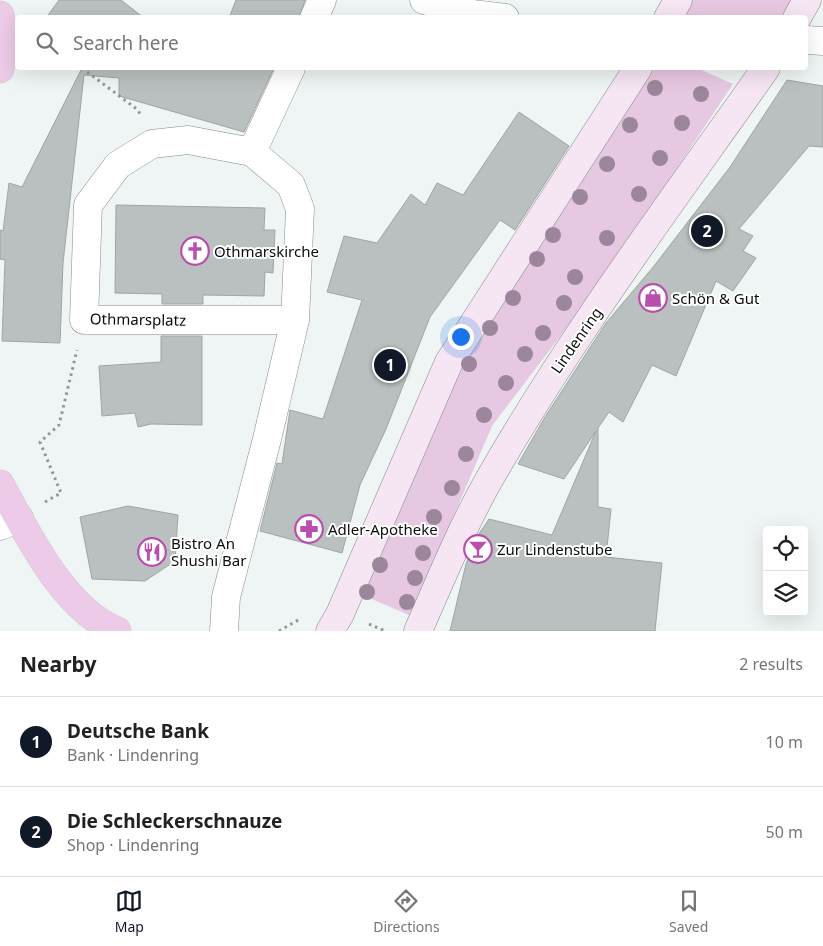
<!DOCTYPE html>
<meta charset="utf-8">
<style>
:root{--surface:#fff;--page:#f2f2f2;--text:#222;--muted:#767676;--line:#e0e0e0;--accent:#111827}
body{margin:0;font-family:"Noto Sans",sans-serif;background:var(--page);color:var(--text)}
.controls{position:absolute;right:15px;bottom:15px;display:grid;overflow:hidden;border-radius:5px;box-shadow:0 5px 20px #0002}
.controls button{width:45px;height:45px;display:grid;place-items:center;padding:0;border:0;border-bottom:1px solid var(--line);background:var(--surface);color:var(--text);font:25px sans-serif}
.you{position:absolute;left:460px;top:336px;width:18px;height:18px;margin:-12px;border:4px solid #fff;border-radius:50%;background:#1a73e8;box-shadow:0 0 0 8px #1a73e833}
.badge{display:grid;place-items:center;width:32px;height:32px;border-radius:50%;background:var(--accent);color:#fff;font-size:16px;font-weight:700}
.pin{position:absolute;translate:-50% -50%;border:2px solid #fff;box-shadow:0 1px 5px #0006}
.list{margin:0;padding:0;list-style:none}
h2{display:flex;justify-content:space-between;align-items:center;height:65px;margin:0;padding:0 20px;font-size:21px}
h2 small{font-size:16px;font-weight:400;color:var(--muted)}
.list li{display:grid;grid-template-columns:32px 1fr auto;gap:15px;align-items:center;box-sizing:border-box;height:90px;padding:0 20px;border-top:1px solid var(--line)}
.list b{display:block;font-size:19px;white-space:nowrap}
.list p{margin:0;font-size:16px;white-space:nowrap;color:var(--muted)}
.list em{font-size:16px;font-style:normal;color:var(--muted)}
.icon{flex:none;width:28px;height:28px;fill:none;stroke:currentColor;stroke-width:2;stroke-linecap:round;stroke-linejoin:round}
.map{position:relative;flex:none;width:823px;height:631px;overflow:hidden}
.search{position:absolute;background:var(--surface);box-shadow:0 5px 20px #0002;left:15px;right:15px;top:15px;height:55px;display:flex;align-items:center;gap:12px;box-sizing:border-box;padding:0 18px;border-radius:5px;color:var(--muted);font-size:19px}
.sheet{height:245px;background:var(--surface)}
nav{display:flex;justify-content:space-around;align-items:center;box-sizing:border-box;height:70px;border-top:1px solid var(--line);background:var(--surface);font-size:14px;color:var(--muted)}
nav a{display:grid;justify-items:center;gap:2px}
nav .on{color:var(--accent)}
.map>svg:first-child{display:block}
.green{fill:#e7c8e2}
.building{fill:#bac0bf;stroke:#9fa4a4}
.lines{fill:none;stroke-linecap:round;stroke-linejoin:round}
.minor-casing{stroke:#858a89;stroke-width:29}
.secondary-casing{stroke:#858a89;stroke-width:29}
.primary-casing{stroke:#cecece;stroke-width:29}
.path{stroke:#919595;stroke-width:3;stroke-dasharray:2.5 4;stroke-linecap:butt}
.minor{stroke:#fff;stroke-width:28}
.secondary{stroke:#f6e5f3;stroke-width:28}
.primary{stroke:#eccae8;stroke-width:28}
.tree{fill:#9c869b}
.labels{text-anchor:middle;dominant-baseline:central;stroke-width:4;stroke-linejoin:round;paint-order:stroke}
.poi-label{font-size:15px;fill:#0a0c0c;stroke:#fff;text-anchor:start}
.street-label{font-size:15px;fill:#0a0c0c;stroke:#fff}
</style>
<div class="map">
<svg width="823" height="631" viewBox="0 0 823 631">
<rect width="100%" height="100%" fill="#eff5f4"/>
<!-- green -->
<g class="green">
<path d="M692 0H793L782 17 682 18Z"/>
<path d="M649 68H697L733 84 600 284 492 426 411 616 358 593 456 369Z"/>
</g>
<!-- building -->
<g class="building">
<path d="M59 0H121L144 18H46Z"/>
<path d="M236 0H305L299 18H229Z"/>
<path d="M82 68H274L244 132 119 96V78L84 75 63 263 60 343 2 341 5 260 0 259V230L3 231 9 183 22 187Z"/>
<path d="M787 80 823 86V147L809 146 739 229 753 236 743 251 756 258 733 291 716 281 676 376 652 365 623 422 609 412 598 428V507L611 509 606 557 662 563 655 631H450L466 564 476 538 489 519 552 535 596 431 564 479 518 464 545 417 606 323 654 266 730 167Z"/>
<path d="M519 112 569 146 515 230 500 220 430 317 386 429 360 485 342 553 260 531 277 463 282 464 290 410 323 419 362 300 327 292 344 236 377 243 411 194 425 205 437 183 463 195Z"/>
<path d="M116 205 265 208 264 230H275L273 273 265 272 264 296 203 295V304H162V294L115 293Z"/>
<path d="M161 336H202V425L151 424 138 427 135 413 102 416 99 366 161 362Z"/>
<path d="M128 506 178 515 175 561 145 581 92 579 80 517Z"/>
</g>
<g class="lines">
<defs>
<g id="minor">
<path d="M424 0 473 14 505 18"/>
<path d="M314 18 322 0"/>
<path d="M806 40 823 41"/>
<path d="M252 152 291 68"/>
<path d="M0 526 19 518"/>
<path d="M224 631 226 597 267 439 295 320 300 209 291 185 252 152 188 140 152 144 118 165 88 205 84 320H295"/>
</g>
<g id="secondary">
<path d="M668 18 678 0"/>
<path d="M797 18 807 0"/>
<path d="M330 631 340 614 449 362 638 68"/>
<path d="M418 631C442 577 464 522 494 471 575 331 673 200 766 68"/>
</g>
<g id="primary">
<path d="M0 15 3 42 0 69"/>
<path d="M0 484C27 533 63 609 117 631"/>
</g>
</defs>
<!-- minor casing -->
<use href="#minor" class="minor-casing"/>
<!-- secondary casing -->
<use href="#secondary" class="secondary-casing"/>
<!-- primary casing -->
<use href="#primary" class="primary-casing"/>
<!-- path -->
<g class="path">
<path d="M82 68 138 110 141 116"/>
<path d="M45 502 61 493 40 442 59 425 77 350"/>
<path d="M369 624 385 631"/>
<path d="M279 631 300 619"/>
</g>
<!-- minor -->
<use href="#minor" class="minor"/>
<!-- secondary -->
<use href="#secondary" class="secondary"/>
<!-- primary -->
<use href="#primary" class="primary"/>
</g>
<!-- trees -->
<g class="tree">
<circle cx="655" cy="88" r="8"/>
<circle cx="701" cy="94" r="8"/>
<circle cx="682" cy="123" r="8"/>
<circle cx="630" cy="125" r="8"/>
<circle cx="660" cy="158" r="8"/>
<circle cx="607" cy="164" r="8"/>
<circle cx="639" cy="194" r="8"/>
<circle cx="580" cy="197" r="8"/>
<circle cx="553" cy="235" r="8"/>
<circle cx="607" cy="238" r="8"/>
<circle cx="537" cy="259" r="8"/>
<circle cx="575" cy="277" r="8"/>
<circle cx="513" cy="298" r="8"/>
<circle cx="564" cy="303" r="8"/>
<circle cx="490" cy="328" r="8"/>
<circle cx="543" cy="333" r="8"/>
<circle cx="525" cy="354" r="8"/>
<circle cx="469" cy="364" r="8"/>
<circle cx="506" cy="383" r="8"/>
<circle cx="484" cy="415" r="8"/>
<circle cx="466" cy="454" r="8"/>
<circle cx="452" cy="488" r="8"/>
<circle cx="434" cy="517" r="8"/>
<circle cx="423" cy="553" r="8"/>
<circle cx="380" cy="565" r="8"/>
<circle cx="415" cy="578" r="8"/>
<circle cx="367" cy="592" r="8"/>
<circle cx="407" cy="602" r="8"/>
</g>
<!-- icons -->
<defs>
<symbol id="church-ring" viewBox="-11 -11 22 22"><circle r="9.5" fill="#fff" stroke="#b94eae" stroke-width="1.5"/><path d="M-1.2-6h2.4v3.5h3.3v2.4h-3.3V6h-2.4V-.1h-3.3v-2.4h3.3Z" fill="#b94eae"/></symbol>
<symbol id="shop-ring" viewBox="-11 -11 22 22"><circle r="9.5" fill="#fff" stroke="#b94eae" stroke-width="1.5"/><path d="M-5-2.5h2.3a2.7 3.5 0 0 1 5.4 0H5L5.5 6h-11ZM-1.5-2.5h3a1.5 2.3 0 0 0-3 0Z" fill="#b94eae"/></symbol>
<symbol id="pharmacy-ring" viewBox="-11 -11 22 22"><circle r="9.5" fill="#fff" stroke="#b94eae" stroke-width="1.5"/><path d="M-2-6h4v4h4v4h-4v4h-4v-4h-4v-4h4Z" fill="#b94eae"/></symbol>
<symbol id="bar-ring" viewBox="-11 -11 22 22"><circle r="9.5" fill="#fff" stroke="#b94eae" stroke-width="1.5"/><path d="M-6-5H6L.8 .8V4.5H3.5V6h-7V4.5H-.8V.8Z" fill="#b94eae"/></symbol>
<symbol id="restaurant-ring" viewBox="-11 -11 22 22"><circle r="9.5" fill="#fff" stroke="#b94eae" stroke-width="1.5"/><path d="M-5-6h1v4h1v-4h1v4h1v-4h1v5L-1.5 .5V6h-2V.5L-5-1ZM5-6V6H3V1.5H1.5Q1.5-4 5-6Z" fill="#b94eae"/></symbol>
</defs>
<g fill-rule="evenodd">
<use href="#church-ring" x="179" y="235" width="32" height="32"/>
<use href="#shop-ring" x="637" y="282" width="32" height="32"/>
<use href="#pharmacy-ring" x="293" y="513" width="32" height="32"/>
<use href="#bar-ring" x="462" y="533" width="32" height="32"/>
<use href="#restaurant-ring" x="136" y="536" width="32" height="32"/>
</g>
<g class="labels">
<!-- poi labels -->
<g class="poi-label">
<text x="214" y="251">Othmarskirche</text>
<text x="672" y="298">Schön &amp; Gut</text>
<text x="328" y="529">Adler-Apotheke</text>
<text x="171" y="543">Bistro An<tspan x="171" dy="17">Shushi Bar</tspan></text>
<text x="497" y="549">Zur Lindenstube</text>
</g>
<!-- street labels -->
<g class="street-label">
<text transform="translate(138 319) rotate(1)">Othmarsplatz</text>
<text transform="translate(576 340) rotate(-55)">Lindenring</text>
</g>
</g>
</svg>
<div class="controls">
<button><svg class="icon" aria-label="locate" viewBox="0 0 24 24"><circle cx="12" cy="12" r="6"/><path d="M12 2v4M12 18v4M2 12h4M18 12h4"/></svg></button>
<button><svg class="icon" aria-label="layers" viewBox="0 0 24 24"><path d="M12 4l9 5-9 5-9-5zM3 14l9 5 9-5"/></svg></button>
</div>
<div class="you"></div>
<div class="pin badge" style="left:390px;top:365px">1</div>
<div class="pin badge" style="left:707px;top:231px">2</div>
<div class="search"><svg class="icon" aria-label="search" viewBox="0 0 24 24"><circle cx="10" cy="10" r="6"/><path d="M15 15l6 6"/></svg>Search here</div>
</div>
<section class="sheet">
<h2>Nearby<small>2 results</small></h2>
<ul class="list">
<li><span class="badge">1</span><div><b>Deutsche Bank</b><p>Bank · Lindenring</p></div><em>10 m</em></li>
<li><span class="badge">2</span><div><b>Die Schleckerschnauze</b><p>Shop · Lindenring</p></div><em>50 m</em></li>
</ul>
</section>
<nav>
<a class="on"><svg class="icon" aria-label="map" viewBox="0 0 24 24"><path d="M3 6l6-2 6 2 6-2v14l-6 2-6-2-6 2zM9 4v14M15 6v14"/></svg>Map</a>
<a><svg class="icon" aria-label="directions" viewBox="0 0 24 24"><path d="M12 3l9 9-9 9-9-9zM9 14v-3h6M13 9l2 2-2 2"/></svg>Directions</a>
<a><svg class="icon" aria-label="saved" viewBox="0 0 24 24"><path d="M7 4h10v16l-5-4-5 4z"/></svg>Saved</a>
</nav>
